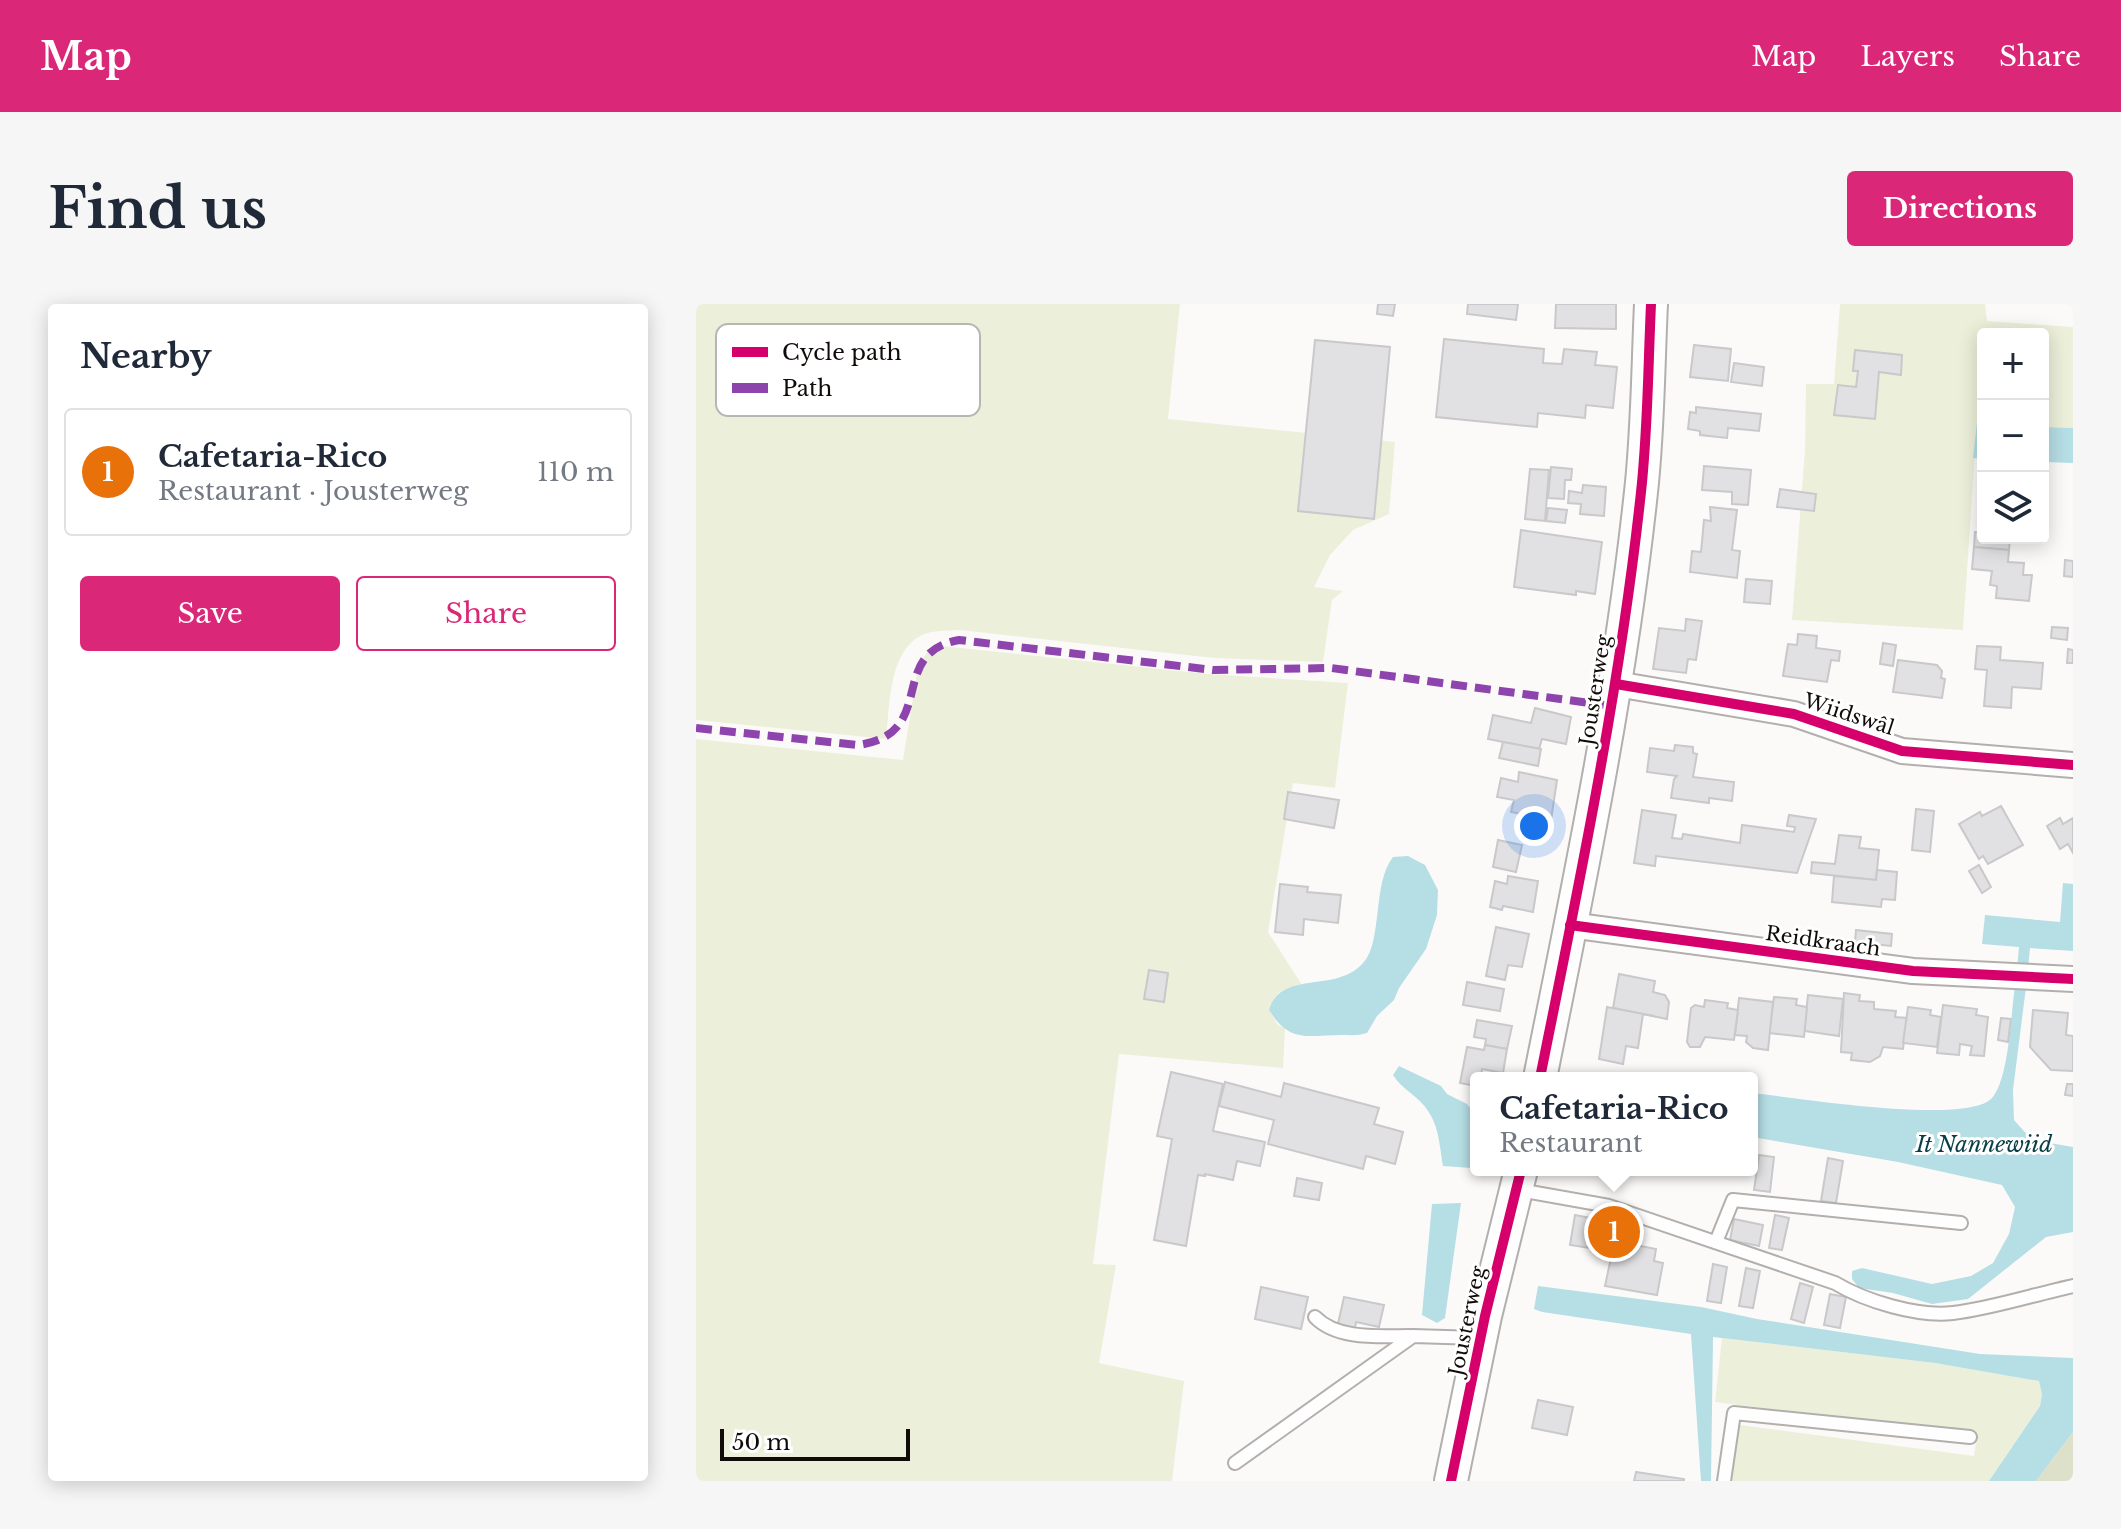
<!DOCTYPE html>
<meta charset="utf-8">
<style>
:root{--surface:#fff;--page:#f6f6f7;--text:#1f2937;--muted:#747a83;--line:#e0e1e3;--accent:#db2777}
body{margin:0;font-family:"Libre Baskerville",serif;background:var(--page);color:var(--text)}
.controls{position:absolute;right:24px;top:24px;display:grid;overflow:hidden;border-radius:8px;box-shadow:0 4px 20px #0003}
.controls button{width:72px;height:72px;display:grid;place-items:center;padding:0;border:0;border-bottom:2px solid var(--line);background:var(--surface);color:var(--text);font:40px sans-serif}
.scale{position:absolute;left:24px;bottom:20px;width:190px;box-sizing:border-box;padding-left:8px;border:4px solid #100b08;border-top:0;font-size:22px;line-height:28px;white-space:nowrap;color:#100b08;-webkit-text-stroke:6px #fff;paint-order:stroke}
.you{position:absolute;left:838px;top:522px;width:28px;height:28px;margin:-20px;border:6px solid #fff;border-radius:50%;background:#1a73e8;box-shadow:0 0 0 12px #1a73e833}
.badge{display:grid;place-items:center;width:52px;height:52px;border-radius:50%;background:var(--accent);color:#fff;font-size:26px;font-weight:700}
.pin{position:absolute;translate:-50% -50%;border:4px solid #fff;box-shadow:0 2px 8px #0006}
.popup{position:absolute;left:774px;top:768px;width:288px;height:104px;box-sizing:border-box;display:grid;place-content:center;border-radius:8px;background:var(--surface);filter:drop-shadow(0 2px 6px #0005);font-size:26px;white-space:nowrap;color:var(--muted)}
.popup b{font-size:30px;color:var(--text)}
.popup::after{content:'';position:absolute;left:50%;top:100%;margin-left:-16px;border:16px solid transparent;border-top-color:var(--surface)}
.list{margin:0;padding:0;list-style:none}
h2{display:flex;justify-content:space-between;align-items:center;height:104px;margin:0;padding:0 32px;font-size:34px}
h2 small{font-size:26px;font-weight:400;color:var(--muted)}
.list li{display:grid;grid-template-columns:52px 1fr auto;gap:24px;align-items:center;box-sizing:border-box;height:128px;margin:0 16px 16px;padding:0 16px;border:2px solid var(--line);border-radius:8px}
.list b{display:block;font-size:30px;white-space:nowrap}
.list p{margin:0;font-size:26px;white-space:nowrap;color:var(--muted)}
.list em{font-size:26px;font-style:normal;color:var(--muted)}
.actions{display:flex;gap:16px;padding:24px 32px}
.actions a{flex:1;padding:18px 0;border:2px solid var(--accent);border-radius:8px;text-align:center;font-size:28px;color:var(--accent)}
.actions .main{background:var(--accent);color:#fff}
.icon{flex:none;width:44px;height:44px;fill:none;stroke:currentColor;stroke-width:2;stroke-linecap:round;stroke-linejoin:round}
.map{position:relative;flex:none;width:1377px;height:1177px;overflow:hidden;border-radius:8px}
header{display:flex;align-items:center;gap:48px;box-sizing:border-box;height:112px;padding:0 40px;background:var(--accent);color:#fff}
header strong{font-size:38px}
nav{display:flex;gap:44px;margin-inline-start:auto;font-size:28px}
.intro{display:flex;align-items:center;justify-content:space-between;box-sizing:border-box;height:192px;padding:0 48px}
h1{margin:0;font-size:56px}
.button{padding:20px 36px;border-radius:8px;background:var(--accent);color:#fff;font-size:28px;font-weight:700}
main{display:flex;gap:48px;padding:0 48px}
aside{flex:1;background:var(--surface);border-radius:8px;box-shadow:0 4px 20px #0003}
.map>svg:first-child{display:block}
.green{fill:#ecf0da}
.forest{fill:#dde1c9}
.water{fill:#b6dee5}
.building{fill:#e1e0e2;stroke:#c9c8ca;stroke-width:2}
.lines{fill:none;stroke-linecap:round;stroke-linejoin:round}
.service-casing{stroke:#b2afad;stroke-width:16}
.minor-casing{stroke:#b2afad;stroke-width:28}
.tertiary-casing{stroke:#b2afad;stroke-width:36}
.service{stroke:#fffefe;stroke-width:12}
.minor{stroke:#fffefe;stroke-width:24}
.tertiary{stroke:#fffefe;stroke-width:32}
.quiet{stroke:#8e44ad;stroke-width:8;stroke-dasharray:16 8;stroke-linecap:butt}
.cycleway-casing{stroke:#fff;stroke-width:15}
.cycleway{stroke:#d6006c;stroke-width:10}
.labels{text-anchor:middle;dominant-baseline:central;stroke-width:6;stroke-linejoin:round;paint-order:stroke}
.street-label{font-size:20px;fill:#100b08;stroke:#fff}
.water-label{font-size:22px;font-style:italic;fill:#083e47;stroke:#fff}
.key{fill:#fff;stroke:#b7b6b5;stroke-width:2}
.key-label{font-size:22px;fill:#100b08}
</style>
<header>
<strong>Map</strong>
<nav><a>Map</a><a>Layers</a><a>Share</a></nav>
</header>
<div class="intro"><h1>Find us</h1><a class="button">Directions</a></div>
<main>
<aside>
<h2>Nearby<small></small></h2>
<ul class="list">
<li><span class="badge" style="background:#e8710a">1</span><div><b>Cafetaria-Rico</b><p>Restaurant · Jousterweg</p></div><em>110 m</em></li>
</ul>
<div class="actions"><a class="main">Save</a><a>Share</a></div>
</aside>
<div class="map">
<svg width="1377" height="1177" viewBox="0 0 1377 1177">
<rect width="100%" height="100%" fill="#fcfaf9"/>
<!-- green -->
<g class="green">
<path d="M0 0H484L472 115 699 138 693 210 657 226 634 251 618 283 647 287 636 296 627 358 518 354 264 326C253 327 236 326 226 331 192 348 194 402 190 435L0 416Z"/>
<path d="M1144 0H1289L1291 17 1377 23V124L1347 123V30H1287V120H1281L1267 326 1096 316 1109 146 1110 80H1138Z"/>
<path d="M246 342 512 370 652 379 639 484 597 479 572 628 606 681C588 684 579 687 573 706L582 721 589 724 587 764 423 750 397 960 420 961 403 1059 488 1077 476 1177H0V435L207 456 222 363 231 348Z"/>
<path d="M1026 1034 1239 1059 1344 1077 1346 1090 1344 1102 1293 1177H1030L1036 1136 1044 1121 1278 1152 1281 1131 1019 1098Z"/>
</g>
<!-- forest -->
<path class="forest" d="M1377 1128V1177H1340Z"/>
<!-- water -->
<g class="water">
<path d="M1281 119 1287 120V155L1277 154Z"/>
<path d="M1347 123 1377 124V159L1347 158Z"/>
<path d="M712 552 729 561 742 586 741 611 730 645 703 684 698 696 681 712 671 729C661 732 656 731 646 731 612 731 594 740 573 706 585 665 640 690 667 659 687 638 676 579 697 553Z"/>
<path d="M1367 579 1377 580V647L1334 644 1332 665 1321 664 1323 643 1286 640 1289 611 1364 618Z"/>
<path d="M1319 682 1330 683 1317 786 1318 816 1336 836 1377 843V928L1350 933 1272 995 1236 1000 1197 989 1163 984 1156 975V967L1166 964 1236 980 1275 972 1297 959 1313 930 1319 903 1306 881 1202 858 1056 833V789C1097 793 1271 822 1296 794 1313 775 1315 709 1319 682Z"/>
<path d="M703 762 745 782 751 790 771 800 778 809 775 864 747 862C744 845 743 822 732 807 723 792 706 786 697 771Z"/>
<path d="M765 899 749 1014 741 1019 726 1011 736 900Z"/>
<path d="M842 982 1005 1003 1061 1015 1284 1050 1377 1054V1128L1340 1177H1293L1344 1102 1346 1090 1343 1077 1239 1059 1017 1033 1015 1177H1005L995 1030 846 1008 838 1005Z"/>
</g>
<!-- building -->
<g class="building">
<path d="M682 0H699L697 12 681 10Z"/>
<path d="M772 0H822L820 16 771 10Z"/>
<path d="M860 0H920V25L859 24Z"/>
<path d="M748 35 848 45 847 59 866 60 868 45 901 48 899 61 921 63 917 104 890 101 889 114 842 109 841 123 740 113Z"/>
<path d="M619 36 694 43 678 215 602 207Z"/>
<path d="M998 41 1035 45 1032 77 994 73Z"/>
<path d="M1159 46 1206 51 1205 71 1183 68 1179 115 1138 111 1142 81 1160 83 1162 67H1157Z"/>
<path d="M1038 59 1068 63 1066 82 1035 78Z"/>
<path d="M1000 103 1065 110 1063 127 1032 124 1031 134 1004 131V127L992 125 994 108 1000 109Z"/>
<path d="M1008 162 1055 166 1052 201 1036 200V188L1006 186Z"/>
<path d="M855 163 876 165 875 176H869L868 195 852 194Z"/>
<path d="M834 165 853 166 849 217 829 215Z"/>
<path d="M887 181 910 183 908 212 884 210 885 200 872 199 873 187 886 189Z"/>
<path d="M1084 185 1120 190 1118 207 1081 203Z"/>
<path d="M1014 203 1041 206 1036 246 1044 247 1041 274 994 268 996 247 1005 248 1008 216 1015 217Z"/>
<path d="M852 204 871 206 869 219 850 217Z"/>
<path d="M825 226 906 238 899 290 880 287V291L818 283Z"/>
<path d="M1279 228 1287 229V234H1314L1313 246 1278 243Z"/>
<path d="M1278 243 1313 246 1312 258 1328 259 1327 271H1336L1333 297 1300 294 1301 282 1294 281 1296 267 1276 265Z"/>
<path d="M1369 256 1377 257V273L1368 272Z"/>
<path d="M1050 275 1076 277 1074 300 1048 298Z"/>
<path d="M990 315 1006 317 1000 356 992 355 990 369 957 365 963 324 989 327Z"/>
<path d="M1356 323 1372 324 1371 336 1355 334Z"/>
<path d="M1102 330 1121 332 1120 344 1144 347 1143 357 1135 356 1131 378 1087 372 1092 340 1101 341Z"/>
<path d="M1187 339 1200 341 1197 362 1184 360Z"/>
<path d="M1281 342 1305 343 1304 356 1347 359 1345 385 1316 383 1315 404 1288 402 1291 366 1279 365Z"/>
<path d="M1372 345 1377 346V359H1371Z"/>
<path d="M1202 356 1241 361 1246 367 1245 374 1249 375 1246 394 1197 388Z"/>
<path d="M839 404 875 413 870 440 846 435 843 445 792 435 797 411 835 419Z"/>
<path d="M807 438 845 445 842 462 803 454Z"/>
<path d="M979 441 997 443V449L1001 450 997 473 1038 478 1036 497 1013 494V499L975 494 978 475 981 472 951 468 954 444 978 447Z"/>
<path d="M823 468 861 476 855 516 815 508 818 496 801 493 805 474 822 478Z"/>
<path d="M592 488 643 496 638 524 588 515Z"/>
<path d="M1305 502 1327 541 1292 560 1287 552 1283 555 1263 520 1284 508 1286 512Z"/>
<path d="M1220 505 1238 507 1234 548 1216 546Z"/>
<path d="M946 506 980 511 976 534 986 535 987 530 1044 539 1046 521 1098 528 1099 523 1091 522 1093 511 1120 515 1101 569 960 552 959 562 938 559Z"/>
<path d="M1364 514 1367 520 1377 514V549L1372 540 1364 545 1351 522Z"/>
<path d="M1143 531 1165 533 1163 544 1183 546 1180 576 1115 569 1116 558 1139 560Z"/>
<path d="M802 536 826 541 820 568 797 563Z"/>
<path d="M1283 561 1295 583 1286 589 1273 567Z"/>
<path d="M1181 566 1201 568 1199 596 1186 595 1185 603 1136 598 1138 572 1180 576Z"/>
<path d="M812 572 842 577 837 608 807 602 806 606 794 603 799 577 811 580Z"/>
<path d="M584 580 612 583 611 588 645 591 642 619 608 615 607 631 579 628Z"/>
<path d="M800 623 833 630 826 663 812 661 809 676 790 672Z"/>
<path d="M1160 626 1196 630 1195 642 1159 638Z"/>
<path d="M453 666 472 669 468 698 448 695Z"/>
<path d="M923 670 959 677 957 688 969 691 973 698 971 715 917 704Z"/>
<path d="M771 678 808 685 804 707 767 701Z"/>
<path d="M1148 689 1164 691 1163 697 1178 698V705L1200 707 1199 713 1211 714 1207 745 1187 743 1184 752 1174 758 1155 756 1156 749 1145 748Z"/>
<path d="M1112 691 1147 695 1143 732 1108 727Z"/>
<path d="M1078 693 1101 695 1100 701 1111 703 1108 733 1073 729Z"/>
<path d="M1043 694 1077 698 1072 746 1057 744 1050 738 1051 732 1039 731Z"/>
<path d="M1009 696 1032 699 1031 704 1042 706 1038 736 1009 733 1004 743H994L991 738 995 704 999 701 1008 703Z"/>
<path d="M1247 701 1281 705 1280 711 1292 713 1288 752 1274 751 1276 742 1264 740 1263 751 1241 749Z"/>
<path d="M911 703 958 712 947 710 942 744 930 742 927 760 903 755Z"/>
<path d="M1212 703 1235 706 1234 711 1245 713 1241 743 1207 739Z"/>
<path d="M1337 706 1372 709 1370 731 1377 732V767L1355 766 1334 743Z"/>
<path d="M1305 714 1315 715 1312 738 1302 736Z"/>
<path d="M781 716 816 722 811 745 789 741 790 735 778 733Z"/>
<path d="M789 741 811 745 807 769 786 765 785 774H780V782L764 779 771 743 788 746Z"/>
<path d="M475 768 527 780 517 827 569 838 564 862 541 857 537 876 509 870V872L502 871 490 942 458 936 476 835 461 832Z"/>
<path d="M529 778 585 793 588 779 683 804 678 820 707 828 699 860 670 852 667 865 572 840 578 816 523 802Z"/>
<path d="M1371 780H1377V792L1369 791Z"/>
<path d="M1063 851 1078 853 1074 888 1058 886Z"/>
<path d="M1132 854 1147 857 1140 899 1125 897Z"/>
<path d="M601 874 626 879 623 896 598 892Z"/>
<path d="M879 911 910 917 931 925 927 949 874 941Z"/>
<path d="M1079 911 1093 914 1086 946 1073 944Z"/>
<path d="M1038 915 1067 921 1063 942 1034 936Z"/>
<path d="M934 940 960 945 958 957 967 959 961 991 909 982 916 949 932 952Z"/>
<path d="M1017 960 1031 963 1025 999 1011 997Z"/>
<path d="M1050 964 1064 967 1057 1004 1043 1002Z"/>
<path d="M1104 979 1117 983 1108 1019 1095 1015Z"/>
<path d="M565 983 612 993 605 1025 559 1015Z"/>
<path d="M1134 990 1150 993 1144 1024 1128 1021Z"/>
<path d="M648 993 688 1001 683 1023 660 1018 659 1024 642 1020Z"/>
<path d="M842 1096 877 1103 871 1131 836 1124Z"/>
<path d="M940 1168 988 1175V1177H938Z"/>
</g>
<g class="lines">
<defs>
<g id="service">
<path d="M823 886 913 902 1139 979C1169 997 1221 1013 1257 1009 1293 1005 1340 990 1377 982"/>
<path d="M1020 938 1037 896 1265 919"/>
<path d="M619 1013C641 1036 683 1032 713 1032"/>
<path d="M539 1159 717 1032 782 1034"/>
<path d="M1028 1177 1038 1109 1274 1133"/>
</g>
<g id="minor">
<path d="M920 380 1098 410 1206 447 1377 461"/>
<path d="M874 621 1217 667 1377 675"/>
</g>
<g id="tertiary">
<path d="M844 774C883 580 924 385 945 188 952 125 952 63 955 0"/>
<path d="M755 1177 789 1012 825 866"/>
</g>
</defs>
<!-- service casing -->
<use href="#service" class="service-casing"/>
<!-- minor casing -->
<use href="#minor" class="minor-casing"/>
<!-- tertiary casing -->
<use href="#tertiary" class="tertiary-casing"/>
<!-- service -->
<use href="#service" class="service"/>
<!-- minor -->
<use href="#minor" class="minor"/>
<!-- tertiary -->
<use href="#tertiary" class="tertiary"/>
<!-- quiet -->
<path class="quiet" d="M0 424 162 441C244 430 189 349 263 336L517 366 635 364 916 402"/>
<defs>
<g id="cycleway">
<path d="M920 380 1098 410 1206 447 1377 461"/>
<path d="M874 621 1217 667 1377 675"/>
<path d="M844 774C883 580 924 385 945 188 952 125 952 63 955 0"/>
<path d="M755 1177 789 1012 825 866"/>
</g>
</defs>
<!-- cycleway casing -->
<use href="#cycleway" class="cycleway-casing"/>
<!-- cycleway -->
<use href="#cycleway" class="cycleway"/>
</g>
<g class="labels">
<!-- street labels -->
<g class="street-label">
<text transform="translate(899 386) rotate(-81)">Jousterweg</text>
<text transform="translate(1153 410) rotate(18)">Wiidswâl</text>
<text transform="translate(1127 637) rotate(8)">Reidkraach</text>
<text transform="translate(771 1017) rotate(-78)">Jousterweg</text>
</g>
<!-- water labels -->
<g class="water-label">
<text x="1288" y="840">It Nannewiid</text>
</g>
</g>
<!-- legend -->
<rect x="20" y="20" width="264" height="92" rx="12" class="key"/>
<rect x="36" y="43" width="36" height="10" fill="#d6006c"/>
<rect x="36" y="79" width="36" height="10" fill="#8e44ad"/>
<g class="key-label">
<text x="86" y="56">Cycle path</text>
<text x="86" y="92">Path</text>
</g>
</svg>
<div class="controls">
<button>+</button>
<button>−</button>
<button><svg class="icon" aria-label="layers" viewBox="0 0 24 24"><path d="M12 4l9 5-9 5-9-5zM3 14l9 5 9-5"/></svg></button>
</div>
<div class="scale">50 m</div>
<div class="you"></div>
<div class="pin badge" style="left:918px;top:928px;background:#e8710a">1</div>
<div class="popup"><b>Cafetaria-Rico</b>Restaurant</div>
</div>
</main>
